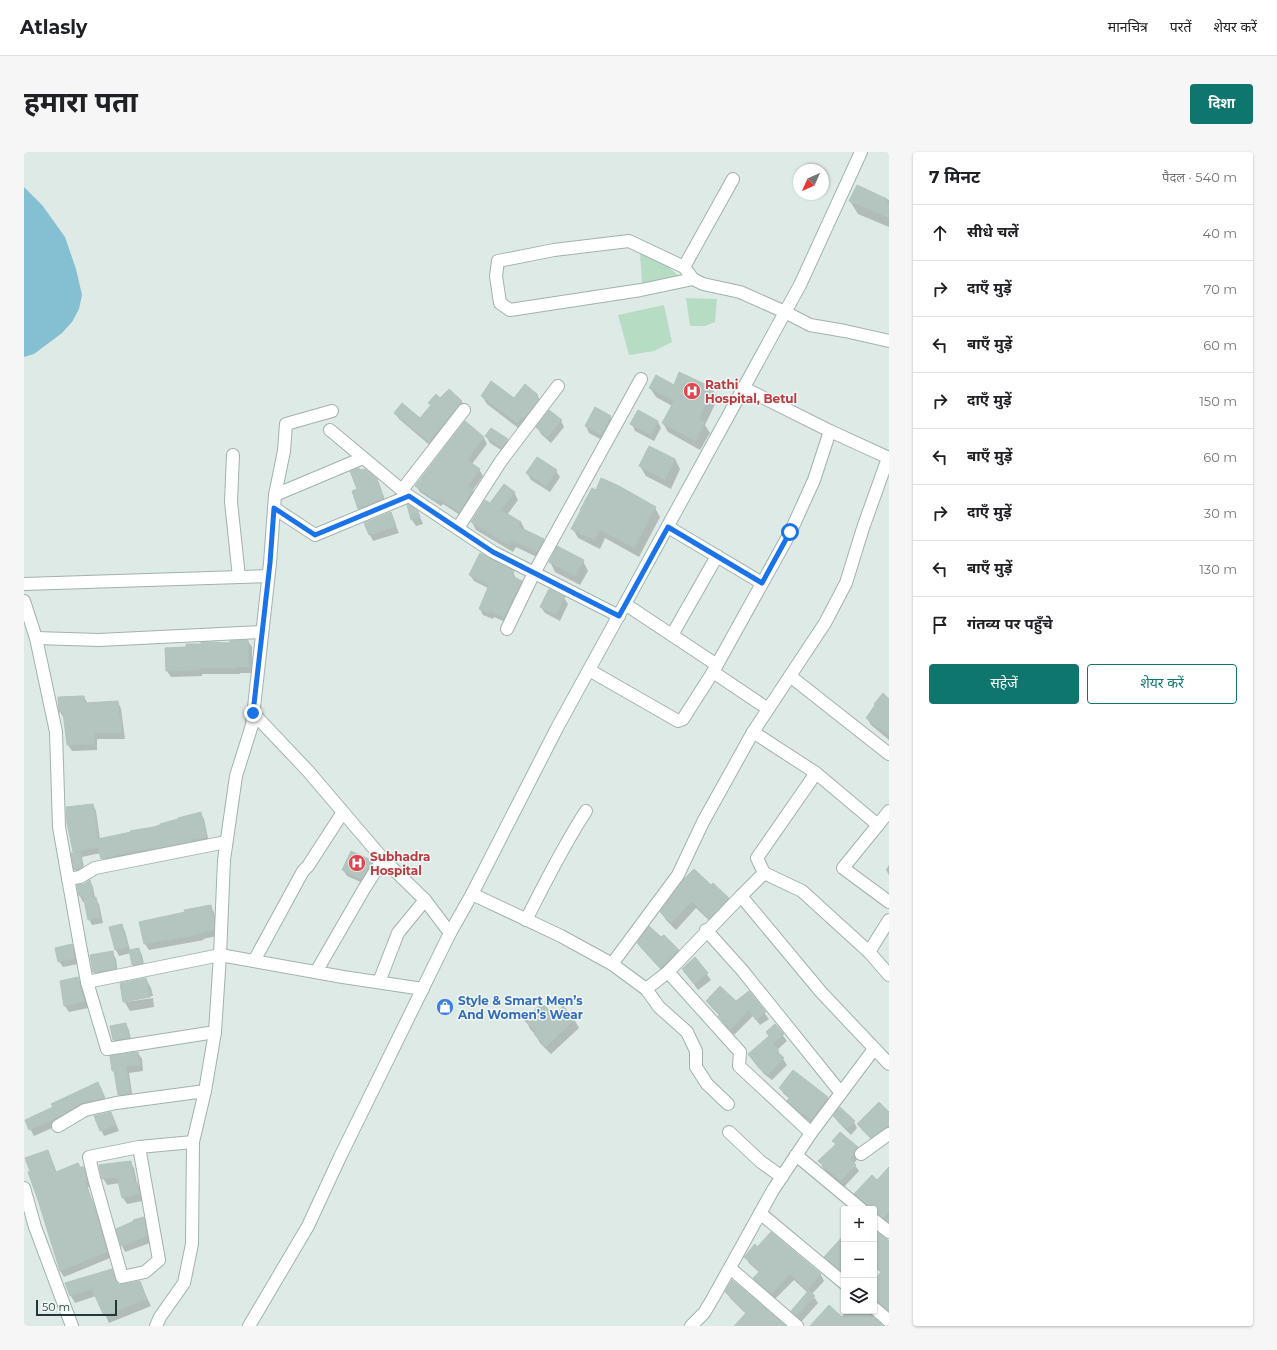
<!DOCTYPE html>
<html lang="hi">
<meta charset="utf-8">
<style>
:root{--surface:#fff;--page:#f6f6f6;--text:#202124;--muted:#757577;--line:#e0e0e0;--accent:#0f766e}
body{margin:0;font-family:Montserrat,"Noto Sans Devanagari",sans-serif;background:var(--page);color:var(--text)}
.controls{position:absolute;right:12px;bottom:12px;display:grid;overflow:hidden;border-radius:4px;box-shadow:0 1px 3px #0004}
.controls button{width:36px;height:36px;display:grid;place-items:center;padding:0;border:0;border-bottom:1px solid var(--line);background:var(--surface);color:var(--text);font:20px sans-serif}
.compass{position:absolute;left:769px;top:12px;width:36px;height:36px;border-radius:50%;background:var(--surface);box-shadow:0 1px 3px #0004;rotate:225deg}
.scale{position:absolute;left:12px;bottom:10px;width:81px;box-sizing:border-box;padding-left:4px;border:2px solid #1f3a36;border-top:0;font-size:11px;line-height:14px;white-space:nowrap;color:#1f3a36;-webkit-text-stroke:3px #eff7f4;paint-order:stroke}
.stop{position:absolute;width:12px;height:12px;margin:-9px;border:3px solid #1a73e8;border-radius:50%;background:#fff}
.stop.end{background:#1a73e8;border-color:#fff;box-shadow:0 1px 4px #0008}
.list{margin:0;padding:0;list-style:none}
h2{display:flex;justify-content:space-between;align-items:center;height:52px;margin:0;padding:0 16px;font-size:17px}
h2 small{font-size:13px;font-weight:400;color:var(--muted)}
.list li{display:grid;grid-template-columns:26px 1fr auto;gap:12px;align-items:center;box-sizing:border-box;height:56px;padding:0 16px;border-top:1px solid var(--line)}
.list b{display:block;font-size:15px;white-space:nowrap}
.list em{font-size:13px;font-style:normal;color:var(--muted)}
.actions{display:flex;gap:8px;padding:12px 16px}
.actions a{flex:1;padding:9px 0;border:1px solid var(--accent);border-radius:4px;text-align:center;font-size:14px;color:var(--accent)}
.actions .main{background:var(--accent);color:#fff}
.icon{flex:none;width:22px;height:22px;fill:none;stroke:currentColor;stroke-width:2;stroke-linecap:round;stroke-linejoin:round}
.map{position:relative;flex:none;width:865px;height:1174px;overflow:hidden;border-radius:4px}
header{display:flex;align-items:center;gap:24px;box-sizing:border-box;height:56px;padding:0 20px;background:var(--surface);border-bottom:1px solid var(--line)}
header strong{font-size:19px}
nav{display:flex;gap:22px;margin-inline-start:auto;font-size:14px}
.intro{display:flex;align-items:center;justify-content:space-between;box-sizing:border-box;height:96px;padding:0 24px}
h1{margin:0;font-size:28px}
.button{padding:10px 18px;border-radius:4px;background:var(--accent);color:#fff;font-size:14px;font-weight:700}
main{display:flex;gap:24px;padding:0 24px}
aside{flex:1;background:var(--surface);border-radius:4px;box-shadow:0 1px 3px #0004}
.map>svg:first-child{display:block}
.green{fill:#b6ddc4}
.water{fill:#84bfd2}
.shadow{fill:#0003}
.building{fill:#b4c5bf;stroke:#b1c4be}
.lines{fill:none;stroke-linecap:round;stroke-linejoin:round}
.street-casing{stroke:#a1b2ae;stroke-width:14}
.secondary-casing{stroke:#9db6af;stroke-width:14}
.street{stroke:#fff;stroke-width:12}
.secondary{stroke:#fff;stroke-width:12}
.route{stroke:#1a73e8;stroke-width:5}
.labels{text-anchor:middle;dominant-baseline:central;stroke-width:3;stroke-linejoin:round;paint-order:stroke}
.health-label{font-size:12px;font-weight:bold;fill:#be3a42;stroke:#eff7f4;text-anchor:start}
.shop-label{font-size:12px;font-weight:bold;fill:#366cbe;stroke:#eff7f4;text-anchor:start}
</style>
<header>
<strong>Atlasly</strong>
<nav><a>मानचित्र</a><a>परतें</a><a>शेयर करें</a></nav>
</header>
<div class="intro"><h1>हमारा पता</h1><a class="button">दिशा</a></div>
<main>
<div class="map">
<svg width="865" height="1174" viewBox="0 0 865 1174">
<rect width="100%" height="100%" fill="#deeae6"/>
<!-- green -->
<g class="green">
<path d="M616 100 639 110 657 126 618 131Z"/>
<path d="M662 146 693 147 691 170 681 174H666Z"/>
<path d="M640 153 648 190 630 199 605 203 594 163Z"/>
</g>
<!-- water -->
<path class="water" d="M0 35 18 53 41 85 52 117 58 143 55 157 48 170 38 181 10 202 0 205Z"/>
<!-- shadow -->
<g class="shadow">
<path d="M833 34 865 48V75L834 62 826 49Z"/>
<path d="M650 234 688 237 694 246 681 273 686 281 676 298 644 280 639 271 648 254 632 245 626 236Z"/>
<path d="M425 238 438 250 441 256 409 296 375 267 371 261 396 268 407 254 406 251 417 248Z"/>
<path d="M513 243 518 252 498 279 463 252 458 244 490 248Z"/>
<path d="M614 260 634 270 637 276 630 289 611 279 608 272Z"/>
<path d="M586 264 590 271 580 289 565 281 562 274Z"/>
<path d="M537 269 540 275 527 291 517 282 513 275Z"/>
<path d="M441 271 460 286 463 292 448 312 455 317 459 324 449 338 452 344 439 365 419 352 417 354 396 340 392 334Z"/>
<path d="M462 284 483 288 487 294 482 301 466 291Z"/>
<path d="M651 307 656 317 647 337 622 324 616 314Z"/>
<path d="M336 319 352 327 356 334 362 353 339 363 335 356V338Z"/>
<path d="M532 319 536 325 526 340 507 328 503 321Z"/>
<path d="M572 339 631 356 636 365 615 405 581 386 576 397 554 386 549 377Z"/>
<path d="M490 340 494 348 483 363 497 370 501 378 520 388 524 395 517 407 492 395 489 400 452 378 448 370 466 353Z"/>
<path d="M394 360 399 372 392 374 388 368Z"/>
<path d="M366 361 375 381 349 389 346 383Z"/>
<path d="M559 409 564 419 556 433 531 420 526 410Z"/>
<path d="M489 420 492 427 497 430 501 436 484 471 470 465 469 467 459 463 456 457 464 436 450 429 446 423Z"/>
<path d="M540 446 544 452 536 469 521 461 517 455Z"/>
<path d="M224 489 228 495V521H216V522H178V524L147 525 143 519 207 492Z"/>
<path d="M60 545 64 552 94 550 97 557 101 587H73V598L48 599 44 593 40 566 36 560Z"/>
<path d="M865 548V588L847 573 843 566Z"/>
<path d="M69 653 72 659 76 687 130 676 176 661 180 667 185 691 82 713 77 701 58 705 61 721 55 724 51 718 48 702 51 701 50 700Z"/>
<path d="M348 710 352 716 341 732 323 724 319 718Z"/>
<path d="M865 713V723L862 718Z"/>
<path d="M66 729 69 735 71 746 75 752 79 771 68 773 65 767 61 750H59L56 744 60 732Z"/>
<path d="M687 734 704 746 709 754 690 773 672 756 652 778 642 768 637 760Z"/>
<path d="M186 754 190 760 193 775V784L179 787 180 788 125 798 121 792 116 771 162 761Z"/>
<path d="M97 773 101 779 106 798 115 797 118 803 121 817 112 819 109 813 107 801 95 804 92 798 86 776Z"/>
<path d="M637 787 654 799 657 805 641 822 618 797 614 791Z"/>
<path d="M48 793 51 799 54 812 39 815 35 809Z"/>
<path d="M88 800 92 807 94 823 73 826 70 820Z"/>
<path d="M671 806 687 828 674 838 659 817Z"/>
<path d="M54 826 58 832 64 856 45 860 41 854 38 842Z"/>
<path d="M122 827 127 836 129 844 102 848V850L129 846 130 855 106 859 100 849Z"/>
<path d="M725 841 745 867 736 873 729 864 710 883 699 871 695 864H696L687 855 683 849 712 850Z"/>
<path d="M530 864 550 867 555 876 527 902 516 891 511 882 506 877 502 868Z"/>
<path d="M102 872 105 878 108 892 93 894 90 888 87 874Z"/>
<path d="M751 873 763 889 753 898 763 913 748 928 740 922 725 902 746 885Z"/>
<path d="M114 901 118 907 119 919 105 921 109 948 99 949 95 943 92 923 89 918Z"/>
<path d="M769 919 804 946 807 952 791 974 782 967H781L768 955 764 949 766 947 760 942 756 936Z"/>
<path d="M77 937 83 952 10 984 2 969Z"/>
<path d="M865 961V982L851 991 838 978 834 972Z"/>
<path d="M810 964 830 970 833 976 827 983 814 970Z"/>
<path d="M90 967 95 979 80 984 77 978Z"/>
<path d="M810 989 833 996 836 1002 830 1012 835 1019 820 1035 799 1016 796 1009 812 993Z"/>
<path d="M23 999 33 1021 59 1016 63 1022 66 1035H64L65 1040 74 1063 86 1106 40 1125 36 1119 15 1047Z"/>
<path d="M106 1010 110 1016 113 1031 117 1037 119 1049 103 1052 99 1046 96 1031 83 1033 79 1026Z"/>
<path d="M865 1024V1073L850 1061V1057H845L835 1048 832 1042 853 1029Z"/>
<path d="M119 1066 123 1072 126 1091 101 1100 98 1094Z"/>
<path d="M850 1078 863 1088H865V1162L850 1156V1130L858 1121 850 1115Z"/>
<path d="M747 1081 797 1123 800 1129 788 1142 794 1151 777 1170 771 1165 768 1159 784 1141 770 1128 751 1147 734 1132 730 1126 736 1121 725 1111 722 1105 733 1096Z"/>
<path d="M820 1092V1124L805 1111 802 1105Z"/>
<path d="M87 1118 92 1125 94 1134 115 1130 127 1154 85 1171 72 1144 51 1151 47 1144 43 1132Z"/>
<path d="M702 1140 761 1174H712L722 1162 706 1146Z"/>
</g>
<!-- building -->
<g class="building">
<path d="M833 33 863 47 862 51 865 52V66L825 49Z"/>
<path d="M655 220 689 236 675 267 681 271 671 289 638 271 650 249 625 236 632 223 650 233Z"/>
<path d="M467 229 490 246 501 232 514 243 512 246 514 248 501 266 498 264 493 271 457 244Z"/>
<path d="M425 237 438 249 405 290 370 261 378 251 396 266 407 253 404 251 412 242 416 246Z"/>
<path d="M571 255 587 264 577 283 561 274Z"/>
<path d="M525 258 538 268 523 285 512 275Z"/>
<path d="M614 258 634 269 627 283 606 272Z"/>
<path d="M441 269 460 285 443 308 456 317 444 334 449 337 436 360 415 347 414 349 404 343 391 334Z"/>
<path d="M467 276 484 287 478 296 461 284Z"/>
<path d="M625 294 651 307 641 328 615 314Z"/>
<path d="M513 305 533 318 522 334 502 321Z"/>
<path d="M335 316 336 318 341 317 353 327 360 346 334 357 328 339 333 337 326 319Z"/>
<path d="M577 326 595 334 632 355 610 396 576 378 570 388 547 377 557 358H556L568 336 572 338Z"/>
<path d="M480 332 491 340 477 358 497 370 495 375 520 387 513 400 487 388 485 393 447 370 461 348 466 351Z"/>
<path d="M384 352 394 359 396 365 387 368 383 353Z"/>
<path d="M367 360 372 374 345 383 340 371Z"/>
<path d="M533 394 560 408 551 424 525 410Z"/>
<path d="M456 401 490 419 488 424 498 429 480 466 466 459V461L455 457 465 433 445 423Z"/>
<path d="M525 437 541 445 532 463 516 455Z"/>
<path d="M224 488 225 515H213V516H175V518L142 519 141 496 162 495V492H177V490H188L206 491V489Z"/>
<path d="M859 541 865 547V583L842 566 851 553 850 552Z"/>
<path d="M60 544 61 551 94 549 95 563H96L98 581H70V592L43 593 39 560H35L34 545Z"/>
<path d="M69 652 74 687 107 680 106 679 130 675 136 673V672L154 667V666L177 660 182 685 168 687V689L126 697 108 699 77 707 74 695 49 700 43 671 42 655Z"/>
<path d="M327 699 349 709 338 727 318 718Z"/>
<path d="M56 700 58 715 50 718 47 701Z"/>
<path d="M670 717 687 733 689 731 705 746 685 766 668 749 647 771 636 760 659 728Z"/>
<path d="M66 728 69 746 72 745 76 765 64 768 59 743 55 744 53 733 60 732Z"/>
<path d="M187 753 190 768V778L176 781 177 782 120 792 115 770 161 760 160 758Z"/>
<path d="M98 772 104 795 91 798 85 775Z"/>
<path d="M625 774 637 785 640 783 655 798 636 816 613 791Z"/>
<path d="M48 792 51 806 34 810 31 796Z"/>
<path d="M115 796 118 811 108 813 105 798Z"/>
<path d="M89 799 91 817 69 820 66 803Z"/>
<path d="M671 805 684 821 670 832 658 817Z"/>
<path d="M54 825 61 849 40 854 36 829Z"/>
<path d="M122 826 126 845 99 850 96 831Z"/>
<path d="M696 834 712 849 725 839 742 860 732 868 725 858 706 878 694 864 696 862 682 849Z"/>
<path d="M518 851 530 863 539 854 551 867 522 895 510 882 512 880 500 868Z"/>
<path d="M102 871 105 886 89 888 86 874Z"/>
<path d="M751 872 760 882 749 892 755 899 754 900 760 906 744 923 735 916 724 902 745 884 742 880Z"/>
<path d="M114 900 116 913 102 914 106 942 94 943 90 919H88L86 904Z"/>
<path d="M769 918 804 945 787 968 778 961 777 962 763 949 766 945 755 936Z"/>
<path d="M74 930 81 946 57 951 34 965 5 978 1 968 29 955 27 952Z"/>
<path d="M855 950 865 960V975L861 976 847 986 833 972Z"/>
<path d="M816 955 831 969 823 977 809 964Z"/>
<path d="M87 960 92 973 76 979 70 964Z"/>
<path d="M816 980 834 995 826 1007 832 1013 816 1029 794 1009 812 992 808 989Z"/>
<path d="M24 998 32 1020 54 1011 56 1015H60L63 1028 61 1029 62 1033 71 1056 83 1100 36 1119 14 1048 4 1020 6 1019 1 1006Z"/>
<path d="M107 1009 111 1031 113 1030 116 1042 98 1046 93 1025 78 1027 75 1013Z"/>
<path d="M865 1015V1060L859 1066 850 1061V1057H847L830 1042 848 1023 853 1028Z"/>
<path d="M120 1065 123 1084 97 1094 92 1077 110 1069 109 1068Z"/>
<path d="M850 1078 865 1089V1159L855 1150 850 1149V1128L858 1119 850 1112Z"/>
<path d="M747 1080 797 1122 783 1138 766 1122 747 1142 729 1126 736 1119 720 1105 731 1092 733 1095Z"/>
<path d="M820 1083V1121L800 1105Z"/>
<path d="M88 1117 91 1127 95 1133 116 1129 123 1147 80 1164 68 1137 46 1144 41 1131Z"/>
<path d="M708 1128 762 1174H710L722 1161 701 1140Z"/>
<path d="M785 1138 791 1144 773 1164 767 1159Z"/>
<path d="M805 1153 818 1165 823 1159H843L859 1174H786Z"/>
</g>
<g class="lines">
<defs>
<g id="street">
<path d="M660 115 709 27"/>
<path d="M669 127 617 138 486 158 476 151 472 124 474 109 530 98 605 89 660 115 669 127 679 132 716 140 761 160 786 173 821 179 865 189"/>
<path d="M720 236 806 279 865 306"/>
<path d="M306 278 385 344 469 400 595 464"/>
<path d="M209 303 207 350 215 425"/>
<path d="M378 338 440 258"/>
<path d="M251 343 339 306"/>
<path d="M250 356 291 383 385 344"/>
<path d="M644 375 738 431"/>
<path d="M434 376 477 309 534 234"/>
<path d="M0 432 244 424"/>
<path d="M0 449 12 486 32 580 35 675 55 788 63 830 83 897 191 880 196 803 200 708 212 624 228 573 246 411 251 343 260 299 262 272 308 259"/>
<path d="M601 452 693 513"/>
<path d="M483 477 510 421 617 227"/>
<path d="M648 483 693 404"/>
<path d="M12 486 75 488 238 480"/>
<path d="M565 518 654 569 659 567 689 520 766 381 790 328 806 279"/>
<path d="M689 520 744 557"/>
<path d="M766 524 865 602"/>
<path d="M229 561 284 619 359 707 401 748 426 781"/>
<path d="M729 580 792 621 733 706 740 721"/>
<path d="M792 621 854 673 865 659"/>
<path d="M854 673 819 716 865 750"/>
<path d="M44 727 56 725 71 716 202 690"/>
<path d="M448 742 537 784 588 812 622 837 644 820 717 744 797 840 865 912"/>
<path d="M717 744 740 721 778 739 845 800 865 823"/>
<path d="M502 768C521 731 539 694 562 659"/>
<path d="M682 778 718 818 817 941"/>
<path d="M845 800 865 768"/>
<path d="M230 809 279 719 284 714 319 660"/>
<path d="M588 812 654 723 679 670 729 580 801 471 822 431 839 376 864 306"/>
<path d="M292 820 340 737 359 707"/>
<path d="M644 820 716 900 715 914 787 981"/>
<path d="M63 830 196 803 319 825 399 837"/>
<path d="M355 830 374 781 401 748"/>
<path d="M622 837 635 855 663 880 672 899V915L683 932 704 952"/>
<path d="M34 974 61 958 92 951 181 939 191 880"/>
<path d="M705 980 737 1010 758 1025"/>
<path d="M115 995 65 1005 70 1026 98 1125 121 1120 135 1108 115 995 169 990"/>
<path d="M837 1002 865 982"/>
<path d="M772 1003 837 1057"/>
<path d="M0 1036 11 1075 48 1174"/>
<path d="M736 1061 820 1131"/>
<path d="M850 1068 865 1080"/>
<path d="M706 1116 773 1174"/>
<path d="M850 1156 865 1169"/>
<path d="M132 1174 136 1165 160 1131 168 1092 169 990 181 939"/>
<path d="M667 1174 680 1161 689 1146 749 1038 787 981 850 897"/>
</g>
<path id="secondary" d="M225 1174 284 1074 316 1005 426 781 448 742 533 576 776 133 837 0"/>
</defs>
<!-- street casing -->
<use href="#street" class="street-casing"/>
<!-- secondary casing -->
<use href="#secondary" class="secondary-casing"/>
<!-- street -->
<use href="#street" class="street"/>
<!-- secondary -->
<use href="#secondary" class="secondary"/>
</g>
<g class="lines">
<!-- route -->
<path class="route" d="M229 561 246 411 250 356 291 383 385 344 469 400 595 464 644 375 738 431 766 380"/>
</g>
<!-- icons -->
<defs>
<symbol id="hospital-disc" viewBox="-11 -11 22 22"><circle r="9.5" fill="#e0444e" stroke="#eff7f4"/><path d="M-5-5h3v3.5h4V-5h3V5h-3V1.5h-4V5h-3Z" fill="#fff"/></symbol>
<symbol id="shop-disc" viewBox="-11 -11 22 22"><circle r="9.5" fill="#3f7fe0" stroke="#eff7f4"/><path d="M-5-2.5h2.3a2.7 3.5 0 0 1 5.4 0H5L5.5 6h-11ZM-1.5-2.5h3a1.5 2.3 0 0 0-3 0Z" fill="#fff"/></symbol>
</defs>
<g fill-rule="evenodd">
<use href="#hospital-disc" x="658" y="229" width="20" height="20"/>
<use href="#hospital-disc" x="323" y="701" width="20" height="20"/>
<use href="#shop-disc" x="411" y="845" width="20" height="20"/>
</g>
<g class="labels">
<!-- health labels -->
<g class="health-label">
<text x="681" y="232">Rathi<tspan x="681" dy="14">Hospital, Betul</tspan></text>
<text x="346" y="704">Subhadra<tspan x="346" dy="14">Hospital</tspan></text>
</g>
<!-- shop labels -->
<g class="shop-label">
<text x="434" y="848">Style &amp; Smart Men’s<tspan x="434" dy="14">And Women’s Wear</tspan></text>
</g>
</g>
</svg>
<div class="controls">
<button>+</button>
<button>−</button>
<button><svg class="icon" aria-label="layers" viewBox="0 0 24 24"><path d="M12 4l9 5-9 5-9-5zM3 14l9 5 9-5"/></svg></button>
</div>
<svg class="compass" viewBox="-18 -18 36 36"><path d="M0-13l5 13h-10z" fill="#e53935"/><path d="M0 13l5-13h-10z" fill="#757577"/></svg>
<div class="scale">50 m</div>
<div class="stop" style="left:766px;top:380px"></div>
<div class="stop end" style="left:229px;top:561px"></div>
</div>
<aside>
<h2>7 मिनट<small>पैदल · 540 m</small></h2>
<ul class="list">
<li><svg class="icon" aria-label="ahead" viewBox="0 0 24 24"><path d="M12 20V5M6 11l6-6 6 6"/></svg><div><b>सीधे चलें</b></div><em>40 m</em></li>
<li><svg class="icon" aria-label="right" viewBox="0 0 24 24"><path d="M7 20v-9h11M14 6l5 5-5 5"/></svg><div><b>दाएँ मुड़ें</b></div><em>70 m</em></li>
<li><svg class="icon" aria-label="left" viewBox="0 0 24 24"><path d="M17 20v-9H6M10 6l-5 5 5 5"/></svg><div><b>बाएँ मुड़ें</b></div><em>60 m</em></li>
<li><svg class="icon" aria-label="right" viewBox="0 0 24 24"><path d="M7 20v-9h11M14 6l5 5-5 5"/></svg><div><b>दाएँ मुड़ें</b></div><em>150 m</em></li>
<li><svg class="icon" aria-label="left" viewBox="0 0 24 24"><path d="M17 20v-9H6M10 6l-5 5 5 5"/></svg><div><b>बाएँ मुड़ें</b></div><em>60 m</em></li>
<li><svg class="icon" aria-label="right" viewBox="0 0 24 24"><path d="M7 20v-9h11M14 6l5 5-5 5"/></svg><div><b>दाएँ मुड़ें</b></div><em>30 m</em></li>
<li><svg class="icon" aria-label="left" viewBox="0 0 24 24"><path d="M17 20v-9H6M10 6l-5 5 5 5"/></svg><div><b>बाएँ मुड़ें</b></div><em>130 m</em></li>
<li><svg class="icon" aria-label="arrive" viewBox="0 0 24 24"><path d="M6 21V4h12l-3 4 3 4H6"/></svg><div><b>गंतव्य पर पहुँचे</b></div></li>
</ul>
<div class="actions"><a class="main">सहेजें</a><a>शेयर करें</a></div>
</aside>
</main>
